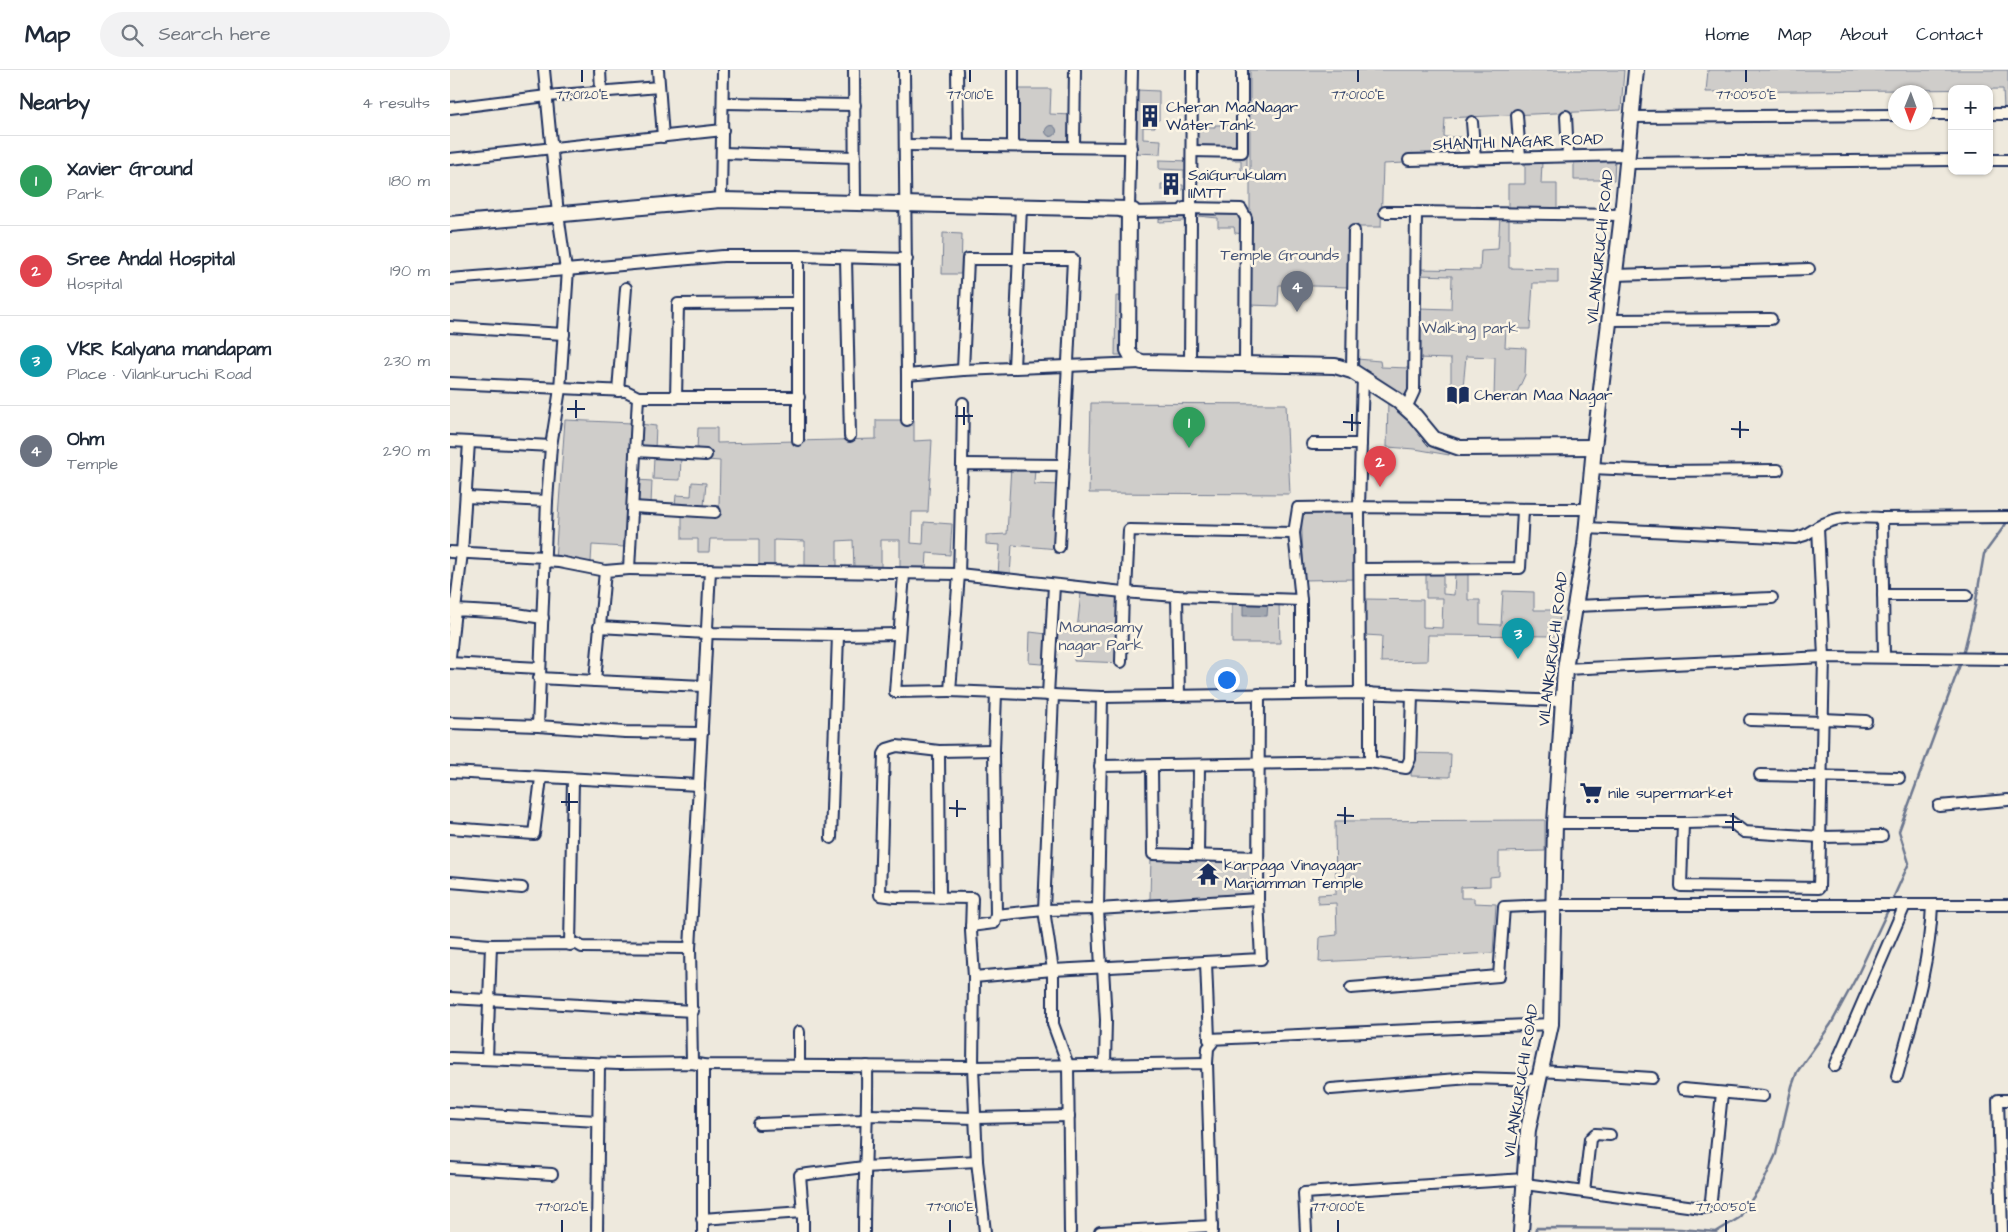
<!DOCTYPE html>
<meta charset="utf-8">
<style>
:root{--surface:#fff;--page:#f2f2f3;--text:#1f2937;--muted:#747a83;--line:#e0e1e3;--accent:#1b2f5e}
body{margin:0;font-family:"Architects Daughter",sans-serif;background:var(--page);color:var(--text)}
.controls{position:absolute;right:15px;top:15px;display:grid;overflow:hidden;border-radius:10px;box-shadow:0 1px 4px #0004}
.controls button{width:45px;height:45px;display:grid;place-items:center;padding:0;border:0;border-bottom:1px solid var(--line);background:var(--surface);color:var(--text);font:25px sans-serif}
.compass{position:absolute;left:1438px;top:15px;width:45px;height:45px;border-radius:50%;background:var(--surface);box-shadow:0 1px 4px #0004;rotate:181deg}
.you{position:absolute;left:776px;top:609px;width:18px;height:18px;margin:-12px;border:4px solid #fff;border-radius:50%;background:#1a73e8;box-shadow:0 0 0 8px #1a73e833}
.badge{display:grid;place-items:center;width:32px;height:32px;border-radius:50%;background:var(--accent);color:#fff;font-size:16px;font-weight:700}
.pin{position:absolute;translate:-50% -41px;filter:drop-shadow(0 1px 2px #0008)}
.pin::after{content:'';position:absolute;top:26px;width:18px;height:15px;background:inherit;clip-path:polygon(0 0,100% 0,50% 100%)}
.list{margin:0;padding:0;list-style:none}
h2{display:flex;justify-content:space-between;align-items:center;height:65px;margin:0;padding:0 20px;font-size:21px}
h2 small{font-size:16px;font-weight:400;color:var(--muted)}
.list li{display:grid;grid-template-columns:32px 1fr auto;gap:15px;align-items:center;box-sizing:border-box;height:90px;padding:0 20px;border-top:1px solid var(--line)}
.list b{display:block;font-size:19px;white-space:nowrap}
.list p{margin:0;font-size:16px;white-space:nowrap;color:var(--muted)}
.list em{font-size:16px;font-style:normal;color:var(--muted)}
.icon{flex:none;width:28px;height:28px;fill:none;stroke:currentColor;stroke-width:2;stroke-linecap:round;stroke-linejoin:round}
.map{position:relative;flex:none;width:1558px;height:1162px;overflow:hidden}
header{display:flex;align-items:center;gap:30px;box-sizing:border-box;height:70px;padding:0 25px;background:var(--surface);border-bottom:1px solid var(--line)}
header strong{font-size:24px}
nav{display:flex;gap:28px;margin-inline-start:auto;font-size:18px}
.search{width:350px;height:45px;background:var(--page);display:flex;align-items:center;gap:12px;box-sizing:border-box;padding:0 18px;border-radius:28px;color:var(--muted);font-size:19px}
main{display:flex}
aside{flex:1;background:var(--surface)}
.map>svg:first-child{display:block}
.green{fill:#cfcdca;stroke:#757e94}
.water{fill:#a2a7af;stroke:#6c778f}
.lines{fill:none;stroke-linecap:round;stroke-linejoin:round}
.stream{stroke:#6c778f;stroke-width:2.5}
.street-casing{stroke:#1b2f5e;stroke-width:14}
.secondary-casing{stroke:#1b2f5e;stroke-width:18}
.street{stroke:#fcf5e5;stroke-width:10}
.secondary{stroke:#fcf5e5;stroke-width:14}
.ticks{fill:none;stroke:#1b2f5e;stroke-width:2}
.labels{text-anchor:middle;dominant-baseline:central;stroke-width:5;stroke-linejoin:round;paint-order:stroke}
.poi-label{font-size:16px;fill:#1b2f5e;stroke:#fcf5e5;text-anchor:start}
.street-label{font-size:16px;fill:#1b2f5e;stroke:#fcf5e5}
.park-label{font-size:16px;fill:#485679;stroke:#fcf5e5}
.ticks-label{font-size:12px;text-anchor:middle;fill:#1b2f5e;stroke:#fcf5e5;stroke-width:5;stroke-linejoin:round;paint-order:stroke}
</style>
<header>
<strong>Map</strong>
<div class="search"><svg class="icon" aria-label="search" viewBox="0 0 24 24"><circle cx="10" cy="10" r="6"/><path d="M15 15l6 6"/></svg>Search here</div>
<nav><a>Home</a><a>Map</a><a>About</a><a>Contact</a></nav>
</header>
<main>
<aside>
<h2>Nearby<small>4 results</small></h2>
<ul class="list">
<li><span class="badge" style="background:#2e9e5b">1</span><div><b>Xavier Ground</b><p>Park</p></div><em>180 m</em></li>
<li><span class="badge" style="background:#e0444e">2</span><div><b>Sree Andal Hospital</b><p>Hospital</p></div><em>190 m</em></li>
<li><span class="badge" style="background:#0f9aa8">3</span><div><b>VKR Kalyana mandapam</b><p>Place · Vilankuruchi Road</p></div><em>230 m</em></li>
<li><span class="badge" style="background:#6b7280">4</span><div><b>Ohm</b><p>Temple</p></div><em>290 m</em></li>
</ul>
</aside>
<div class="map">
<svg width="1558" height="1162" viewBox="0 0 1558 1162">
<rect width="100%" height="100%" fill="#eee9dd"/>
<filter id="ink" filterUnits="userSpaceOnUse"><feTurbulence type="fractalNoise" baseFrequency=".02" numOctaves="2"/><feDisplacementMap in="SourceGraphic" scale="10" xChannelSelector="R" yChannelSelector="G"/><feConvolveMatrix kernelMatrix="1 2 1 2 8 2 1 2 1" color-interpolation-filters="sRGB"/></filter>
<g filter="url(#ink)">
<!-- green -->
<g class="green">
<path d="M800 0H1174L1171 40 995 48 994 67H1022V84L956 86 955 93 933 94 931 157H900L898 217 829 215 828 236 800 235Z"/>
<path d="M1258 0H1558V39H1554L1553 19 1256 22Z"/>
<path d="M568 19H601L600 44 622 45V74H567Z"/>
<path d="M686 20 709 21V50L705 51V57H693V69L711 70 710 84 685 83Z"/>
<path d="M765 55H791L790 79 743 78V57H765Z"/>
<path d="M782 84H797V107H783V101H791V90H782Z"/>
<path d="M1165 87 1164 110H1124V88Z"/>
<path d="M709 90 740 91V108H734V100L709 99Z"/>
<path d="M1075 92H1092L1091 114H1107V138H1058V114H1075Z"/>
<path d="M711 114 733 115V120H711Z"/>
<path d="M734 140V151L709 152V148L684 149V141Z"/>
<path d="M748 140H790L794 164 785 163 784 157H768V148L748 146Z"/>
<path d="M1050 146H1059V198L1108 199V213H1083L1080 259H1056L1055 277 1076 278 1075 305 1063 331 1044 330 1045 287 1016 286 1013 318 1001 317V289L967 288 969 238 1001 239 1002 206 967 205V199L1030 200 1031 180 1048 179Z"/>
<path d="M493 163 512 164 511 204H492Z"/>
<path d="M666 226 686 227V285H665Z"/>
<path d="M907 289 930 291 931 297 959 298 958 320 953 327 907 298Z"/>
<path d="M938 329 1000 378 999 385 965 379 937 377Z"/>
<path d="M641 333 836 334 840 424 639 423Z"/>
<path d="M115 350 182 353 174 477 142 475 141 492 105 490Z"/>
<path d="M426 350H464V371L482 370 478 442H462L461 473 473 474 474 452 502 454 500 485 477 483 476 500 450 499V470H431V498H404L403 470 387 471V498H355V471L324 470V498H309V469H260L259 482H248V469H232V446L184 443 186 410 202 411 201 434 225 436 226 425 241 426 242 412 256 413 254 436H269L270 391 231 388 230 410 203 409 204 386 188 384 190 354 206 356 205 379 247 381 248 358H267V373L426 369Z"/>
<path d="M561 396 585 398 584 414 611 415 608 479 562 475 560 506 548 505 550 475 536 474V465L557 464Z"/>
<path d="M905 440V509L854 510 851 441Z"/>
<path d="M1005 502 1018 503V530H1030V554L1051 555 1053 521 1084 522V540H1110L1109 566 978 565 977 591 931 592 932 566 915 565V529L973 530V557L992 558 993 528H976V503H993V524L1004 525Z"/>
<path d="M631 523 678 527 673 593 624 591 626 574 604 572 603 595 579 593 580 562 597 564 598 558 627 560Z"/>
<path d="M782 530 829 532 830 573H782Z"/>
<path d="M962 683 1001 684 1000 707 961 706Z"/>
<path d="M1095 750V781L1049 782V806L1040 807V816L1011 817V828H1024V833L1046 834 1043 883 869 892 870 867 887 865 886 833 868 834V825L886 824 885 751Z"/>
<path d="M701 787 802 790 803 826 700 829Z"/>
</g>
<!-- water -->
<g class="water">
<circle cx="601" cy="61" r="5.5"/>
<path d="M793 532 818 533 817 546H793Z"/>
</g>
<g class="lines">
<!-- stream -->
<g class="stream">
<path d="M1513 585 1525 536 1534 484 1558 451"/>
<path d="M1441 833 1459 793 1449 761 1511 592"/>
<path d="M1085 1162 1086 1158 1230 1159 1266 1162 1289 1148 1313 1113 1326 1084 1342 1016 1347 1002 1381 954 1407 906 1439 838"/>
</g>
<defs>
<g id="street">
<path d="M94 0 108 144 116 200 273 186H348L457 189"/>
<path d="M150 0 151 21"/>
<path d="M208 0 213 67"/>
<path d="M404 0 405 134"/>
<path d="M454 0 457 305"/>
<path d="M507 0 508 75"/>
<path d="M563 0V76"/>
<path d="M682 0 679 139H684"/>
<path d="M274 33 405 35"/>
<path d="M0 38 97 26 209 17"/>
<path d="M1476 44H1502"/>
<path d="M1539 44H1558"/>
<path d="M1067 45 1070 87"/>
<path d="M1116 46 1118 85"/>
<path d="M1182 47 1446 45"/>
<path d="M1022 52 1025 89"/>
<path d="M455 75 681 78"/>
<path d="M624 77 625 0"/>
<path d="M742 81 792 82V0"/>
<path d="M272 83 405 87"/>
<path d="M0 89 273 60"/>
<path d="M959 90 1178 85"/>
<path d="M1539 90H1558"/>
<path d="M1177 93 1502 90"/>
<path d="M271 130 273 0"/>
<path d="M734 138 791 139 796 148 795 293"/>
<path d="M672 142 741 141"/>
<path d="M935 142H966"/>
<path d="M348 186V370"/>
<path d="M396 188 400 366"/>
<path d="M1165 205 1359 199"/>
<path d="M0 209 116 200"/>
<path d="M1159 250 1321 249"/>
<path d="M0 257 114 264"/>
<path d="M740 293 742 0"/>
<path d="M564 298 571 137"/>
<path d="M513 300 518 189H623L609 477"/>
<path d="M902 301 904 161"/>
<path d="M0 313 176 321 188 327 179 499 509 504 673 522 727 526 851 530"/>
<path d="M168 321 176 218"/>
<path d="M188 327H349"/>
<path d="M226 328 228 234 347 233"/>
<path d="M956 338 964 321 966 142 1172 145"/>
<path d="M457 350V305L513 300 691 293"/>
<path d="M0 371 101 376"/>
<path d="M862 374H911"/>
<path d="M186 381 256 385"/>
<path d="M512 394 513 333"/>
<path d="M613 395 512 394 509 504 500 621 652 627 910 623 1112 631"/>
<path d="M1142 398 1209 401 1328 400"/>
<path d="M16 427 97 431"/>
<path d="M183 437 265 442"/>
<path d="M1368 457C1387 445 1409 447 1432 448"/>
<path d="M0 482 94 487"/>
<path d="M94 491 109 492 155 501"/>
<path d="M179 499 155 501 145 611 253 616"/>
<path d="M910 499 1070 498 1073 440"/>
<path d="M454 504 445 622 500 621"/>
<path d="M676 522 679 460 844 463"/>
<path d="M1433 525H1517"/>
<path d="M727 526 729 626"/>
<path d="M1125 536 1322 528"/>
<path d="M5 540 12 483 19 372"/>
<path d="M149 557 256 563 388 565 381 768"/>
<path d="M388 565 449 564"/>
<path d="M0 587 5 540 60 543 93 548"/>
<path d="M1434 587 1432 448 1558 447"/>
<path d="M671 592 673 522"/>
<path d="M0 593 89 598"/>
<path d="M1115 599 1374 587 1558 589"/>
<path d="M89 608 145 611"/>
<path d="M546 623 544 680 546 845 594 840 648 839 808 829"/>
<path d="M851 623V530L844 463 848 438C945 435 1041 440 1138 439"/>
<path d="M910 623 909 436 913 307"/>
<path d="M598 625 604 515"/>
<path d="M603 625 594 840 603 900 811 889 808 829 809 624"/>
<path d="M1373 649 1416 651"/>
<path d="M1300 650 1373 652"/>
<path d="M0 653 88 656 97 431 101 376 110 319 118 199"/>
<path d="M88 656 175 662 252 663"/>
<path d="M489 681 490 827"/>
<path d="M920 692 956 698 960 689 962 625"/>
<path d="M650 696 920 692V623"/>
<path d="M702 696 703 784 808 787"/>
<path d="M0 702 249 715 260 500"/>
<path d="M1310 705 1449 708"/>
<path d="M1489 736 1558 730"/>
<path d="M1105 753H1233L1231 816 1369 818 1374 587 1368 457 1355 465 1345 468 1136 458"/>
<path d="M1233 753 1281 752 1294 762 1370 767 1432 766"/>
<path d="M0 758 84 764 91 708"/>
<path d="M748 785 749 695"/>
<path d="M0 812 72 818"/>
<path d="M521 856 544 853 546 845"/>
<path d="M0 872 41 875 127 874 132 877 240 878"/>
<path d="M120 875 123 709"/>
<path d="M756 892 759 969"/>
<path d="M651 898 648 839 652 627"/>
<path d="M653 898 656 950 655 994"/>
<path d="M524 907 521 861 522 828 445 827 430 825 434 684 437 679 447 676 489 681 544 680"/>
<path d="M901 918 1049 906 1054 837 1103 835H1558"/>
<path d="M0 928 243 941"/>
<path d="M349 962V995"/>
<path d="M0 988 169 994 242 993 253 995 523 997 757 993 762 1162"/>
<path d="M37 989 41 875"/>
<path d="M242 993 240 878 249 715"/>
<path d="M757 993 758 978 762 973 759 969 1101 954"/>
<path d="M1385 996 1455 835"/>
<path d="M1091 1001 1202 1008"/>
<path d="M1447 1006C1462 950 1480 893 1482 835"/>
<path d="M881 1019 1020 1008 1089 1010"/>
<path d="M1233 1019 1313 1026"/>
<path d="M0 1043 148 1051"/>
<path d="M309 1054 412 1050 418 1045 525 1048 619 1046"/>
<path d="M0 1098 102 1104"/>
<path d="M1075 1114 1252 1138 1258 1137 1261 1130 1272 1023"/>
<path d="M1134 1122 1140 1069 1145 1064 1160 1065"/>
<path d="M353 1142V1162"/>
<path d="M252 1149 353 1142 350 1105 414 1097 527 1091"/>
<path d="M147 1162 149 994"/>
<path d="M253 1162V995"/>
<path d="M414 1162C414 1106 418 1051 417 996"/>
<path d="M535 1162 527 1091 523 997 524 907 603 900V954L618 995 620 1162"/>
<path d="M650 1162 762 1156"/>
<path d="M856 1162 854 1123 1075 1109"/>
<path d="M1552 1162 1548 1030H1558"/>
</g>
<g id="secondary">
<path d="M0 154 271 130 679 139 678 280 683 289 692 292 885 296 902 301 947 330 965 346 984 369 1010 378 1144 377"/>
<path d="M1071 1162 1078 1060 1101 954 1105 753 1115 599 1135 475 1144 377 1172 145 1186 0"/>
</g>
</defs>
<!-- street casing -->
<use href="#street" class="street-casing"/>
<!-- secondary casing -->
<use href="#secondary" class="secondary-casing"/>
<!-- street -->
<use href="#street" class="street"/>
<!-- secondary -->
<use href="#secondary" class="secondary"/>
</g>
</g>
<!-- ticks -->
<path class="ticks" d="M132 12V0M520 12V0M908 12V0M1296 12V0M117 339H135M505 346H523M126 348V330M893 352 911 353M514 355V337M1281 359 1299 360M902 361V344M1290 368V351M111 732H128M499 738 516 739M119 741V723M887 745 904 746M507 747V730M1275 752H1292M895 754V737M1283 761V743M112 1162V1150M500 1162V1150M888 1162V1150M1276 1162V1150"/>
<!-- icons -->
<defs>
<symbol id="building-bare" viewBox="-9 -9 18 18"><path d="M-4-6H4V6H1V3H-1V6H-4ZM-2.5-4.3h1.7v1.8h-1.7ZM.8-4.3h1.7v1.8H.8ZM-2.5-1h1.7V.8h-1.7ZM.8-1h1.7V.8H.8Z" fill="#1b2f5e" stroke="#fcf5e5" stroke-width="2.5" paint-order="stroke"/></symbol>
<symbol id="library-bare" viewBox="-9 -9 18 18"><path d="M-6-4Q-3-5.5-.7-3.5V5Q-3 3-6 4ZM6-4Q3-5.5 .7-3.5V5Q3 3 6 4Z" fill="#1b2f5e" stroke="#fcf5e5" stroke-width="2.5" paint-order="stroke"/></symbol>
<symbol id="supermarket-bare" viewBox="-9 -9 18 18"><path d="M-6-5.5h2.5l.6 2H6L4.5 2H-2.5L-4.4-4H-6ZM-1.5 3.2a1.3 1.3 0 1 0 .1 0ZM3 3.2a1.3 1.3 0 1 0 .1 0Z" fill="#1b2f5e" stroke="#fcf5e5" stroke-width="2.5" paint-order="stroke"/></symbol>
<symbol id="temple-bare" viewBox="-9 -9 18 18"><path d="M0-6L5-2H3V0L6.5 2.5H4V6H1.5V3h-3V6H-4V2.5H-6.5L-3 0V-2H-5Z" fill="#1b2f5e" stroke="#fcf5e5" stroke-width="2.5" paint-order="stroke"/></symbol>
</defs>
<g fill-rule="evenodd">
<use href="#building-bare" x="684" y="30" width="32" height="32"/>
<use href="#building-bare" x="705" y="98" width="32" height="32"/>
<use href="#library-bare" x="992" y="309" width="32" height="32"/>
<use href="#supermarket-bare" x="1125" y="707" width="32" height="32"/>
<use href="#temple-bare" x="742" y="788" width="32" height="32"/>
</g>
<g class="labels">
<!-- poi labels -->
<g class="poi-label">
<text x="716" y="37">Cheran MaaNagar<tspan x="716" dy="18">Water Tank</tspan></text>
<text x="738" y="105">SaiGurukulam<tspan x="738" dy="18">IIMTT</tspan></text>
<text x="1024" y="325">Cheran Maa Nagar</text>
<text x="1158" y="723">nile supermarket</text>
<text x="774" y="795">karpaga Vinayagar<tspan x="774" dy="18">Mariamman Temple</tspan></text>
</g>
<!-- street labels -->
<g class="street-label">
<text transform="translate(1068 72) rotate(-2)">SHANTHI NAGAR ROAD</text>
<text transform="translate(1150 177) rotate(-84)">VILANKURUCHI ROAD</text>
<text transform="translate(1103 579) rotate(-83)">VILANKURUCHI ROAD</text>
<text transform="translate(1071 1011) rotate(-81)">VILANKURUCHI ROAD</text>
</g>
<!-- park labels -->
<g class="park-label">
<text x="830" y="185">Temple Grounds</text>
<text x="1020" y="258">Walking park</text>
<text x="651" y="557">Mounasamy<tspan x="651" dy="18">nagar Park</tspan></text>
</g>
</g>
<g class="ticks-label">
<text x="132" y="29">77°01'20"E</text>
<text x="520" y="29">77°01'10"E</text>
<text x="908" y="29">77°01'00"E</text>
<text x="1296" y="29">77°00'50"E</text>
<text x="112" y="1141">77°01'20"E</text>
<text x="500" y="1141">77°01'10"E</text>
<text x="888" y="1141">77°01'00"E</text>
<text x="1276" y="1141">77°00'50"E</text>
</g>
</svg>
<div class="controls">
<button>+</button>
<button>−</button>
</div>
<svg class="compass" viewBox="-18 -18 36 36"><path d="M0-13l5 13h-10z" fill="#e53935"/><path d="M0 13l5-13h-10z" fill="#747a83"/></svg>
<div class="you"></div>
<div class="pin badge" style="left:739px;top:378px;background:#2e9e5b">1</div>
<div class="pin badge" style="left:930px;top:417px;background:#e0444e">2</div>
<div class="pin badge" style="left:1068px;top:589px;background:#0f9aa8">3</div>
<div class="pin badge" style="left:847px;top:242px;background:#6b7280">4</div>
</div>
</main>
